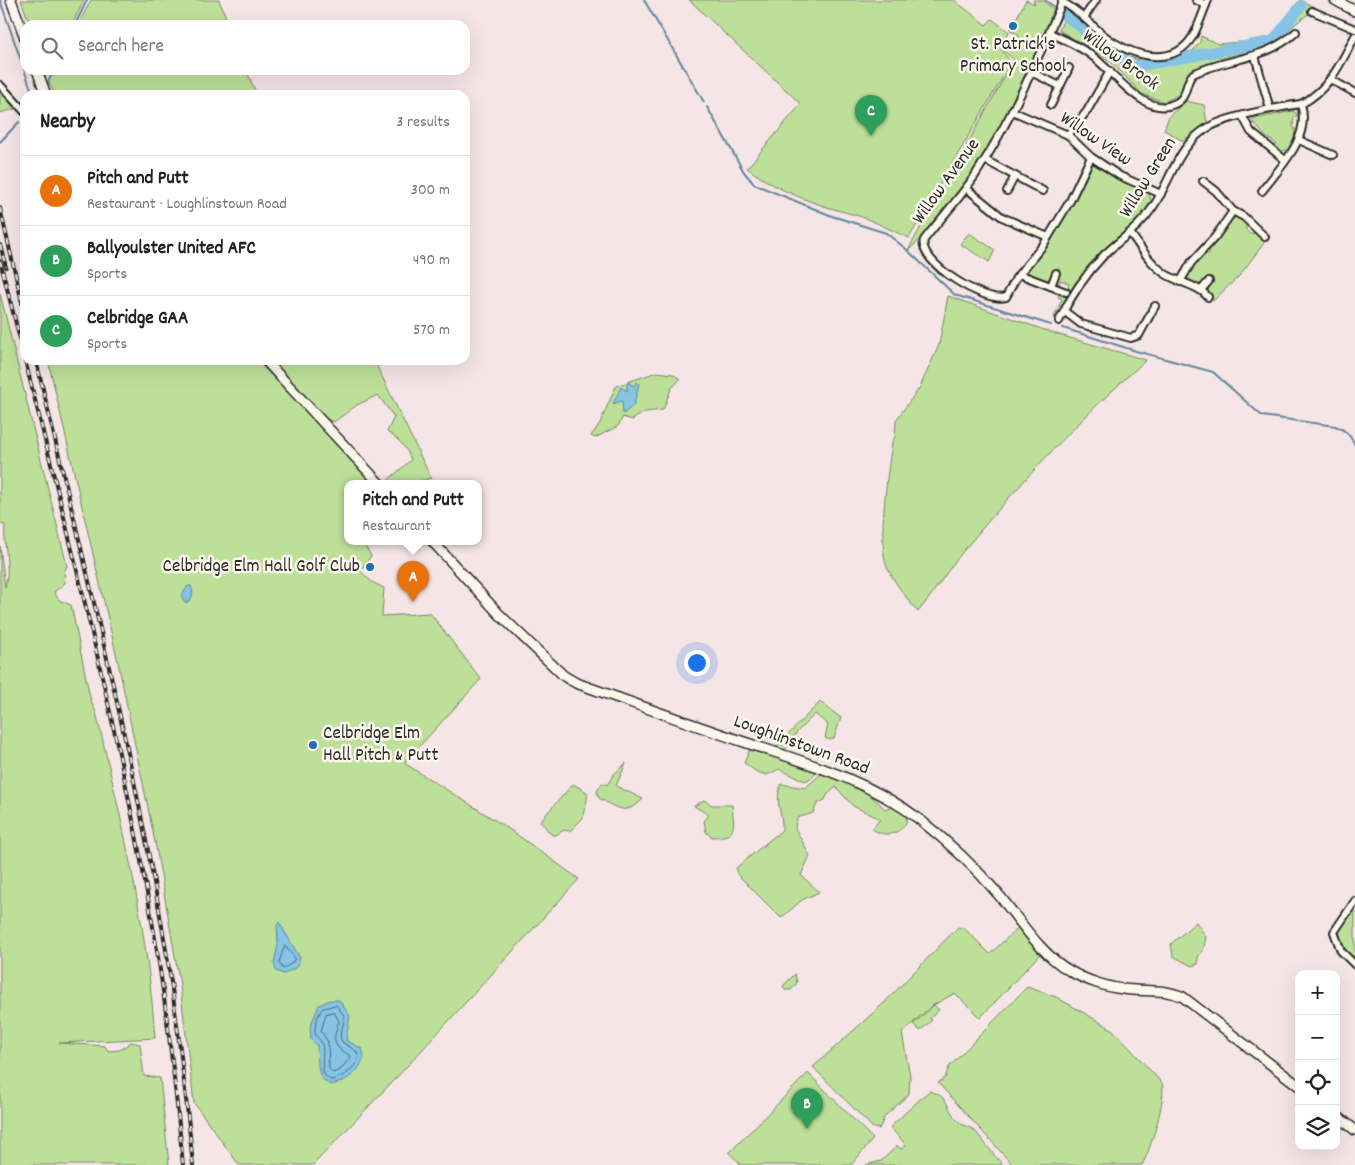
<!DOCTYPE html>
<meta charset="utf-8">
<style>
:root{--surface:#fff;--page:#f2f2f2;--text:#222;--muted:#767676;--line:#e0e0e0;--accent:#1f6fb2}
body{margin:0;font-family:Dekko,sans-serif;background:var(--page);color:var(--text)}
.controls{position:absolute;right:15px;bottom:15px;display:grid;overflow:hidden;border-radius:10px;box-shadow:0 5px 20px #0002}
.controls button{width:45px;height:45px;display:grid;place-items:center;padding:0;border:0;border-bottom:1px solid var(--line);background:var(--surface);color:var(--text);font:25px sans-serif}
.you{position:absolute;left:696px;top:662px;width:18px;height:18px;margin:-12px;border:4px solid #fff;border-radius:50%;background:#1a73e8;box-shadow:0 0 0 8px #1a73e833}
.badge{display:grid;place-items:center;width:32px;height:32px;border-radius:50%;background:var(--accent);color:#fff;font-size:16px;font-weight:700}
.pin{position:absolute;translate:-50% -41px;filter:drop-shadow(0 1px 2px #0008)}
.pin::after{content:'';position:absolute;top:26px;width:18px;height:15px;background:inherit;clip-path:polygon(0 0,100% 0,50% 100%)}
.popup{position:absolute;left:344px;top:480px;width:138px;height:65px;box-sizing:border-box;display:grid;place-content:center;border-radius:10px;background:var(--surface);filter:drop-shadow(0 1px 4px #0005);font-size:16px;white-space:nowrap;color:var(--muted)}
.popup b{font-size:19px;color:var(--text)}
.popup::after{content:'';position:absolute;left:50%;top:100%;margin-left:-10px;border:10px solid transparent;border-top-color:var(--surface)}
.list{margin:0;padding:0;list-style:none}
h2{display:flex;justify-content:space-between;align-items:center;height:65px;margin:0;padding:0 20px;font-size:21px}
h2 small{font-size:16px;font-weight:400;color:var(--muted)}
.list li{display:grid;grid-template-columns:32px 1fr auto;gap:15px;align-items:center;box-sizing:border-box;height:70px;padding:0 20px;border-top:1px solid var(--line)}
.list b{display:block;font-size:19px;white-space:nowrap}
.list p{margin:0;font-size:16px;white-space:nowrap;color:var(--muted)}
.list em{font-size:16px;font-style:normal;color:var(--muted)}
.icon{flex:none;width:28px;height:28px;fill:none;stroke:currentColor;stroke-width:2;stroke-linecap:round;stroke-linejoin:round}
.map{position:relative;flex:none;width:1355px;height:1165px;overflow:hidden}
.search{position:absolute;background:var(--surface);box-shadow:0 5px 20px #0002;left:20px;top:20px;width:450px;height:55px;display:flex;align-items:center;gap:12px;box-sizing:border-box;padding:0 18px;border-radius:15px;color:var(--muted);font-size:19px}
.panel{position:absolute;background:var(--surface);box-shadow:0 5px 20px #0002;left:20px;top:90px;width:450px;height:275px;border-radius:15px}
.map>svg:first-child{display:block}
.green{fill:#bde099;stroke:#748662}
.water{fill:#85c4e5;stroke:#61879b}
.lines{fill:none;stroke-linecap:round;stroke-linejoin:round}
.shore{stroke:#4f6875;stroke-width:1}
.stream{stroke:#61879b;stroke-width:2}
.river{stroke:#85c4e5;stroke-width:11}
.street-casing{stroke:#2b2b2b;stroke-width:10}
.secondary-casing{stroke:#2b2b2b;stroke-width:12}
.street{stroke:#fbf7ec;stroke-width:6}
.secondary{stroke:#fbf7ec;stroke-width:9}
.rail-casing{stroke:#2b2b2b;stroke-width:4}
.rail{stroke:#fbf7ec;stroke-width:2;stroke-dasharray:5.5;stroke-linecap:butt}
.poi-dot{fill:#1f6fb2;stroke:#fbf7ec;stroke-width:2}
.labels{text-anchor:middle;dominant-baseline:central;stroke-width:5;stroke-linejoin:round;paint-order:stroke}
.poi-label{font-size:19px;fill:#2b2b2b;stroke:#fbf7ec}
.street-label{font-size:19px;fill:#2b2b2b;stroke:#fbf7ec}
</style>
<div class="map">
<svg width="1355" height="1165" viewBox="0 0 1355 1165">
<rect width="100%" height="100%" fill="#f6e5e7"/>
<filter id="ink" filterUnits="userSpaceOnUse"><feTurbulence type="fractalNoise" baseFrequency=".02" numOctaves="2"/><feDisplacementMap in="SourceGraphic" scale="10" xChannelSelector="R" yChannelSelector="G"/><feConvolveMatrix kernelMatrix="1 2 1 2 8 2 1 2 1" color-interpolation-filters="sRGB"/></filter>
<g filter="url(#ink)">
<!-- green -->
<g class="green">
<path d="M21 0H84L72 25H30Z"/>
<path d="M91 0H219L229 25H78Z"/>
<path d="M689 0H954L986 25 992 19 1009 32 1005 39 1014 46 1019 35 1010 30 1026 0 1035 4 1033 0H1042L1056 11C1019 94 975 189 907 252L1014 60 1000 47 1011 63 909 238C890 230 871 219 852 214 816 205 777 191 747 168L801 104Z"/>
<path d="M1300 0 1316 8 1294 25 1272 46 1218 59 1191 70 1182 93 1164 102 1142 94 1110 61 1059 30 1068 9C1095 33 1121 67 1160 60 1169 59 1177 57 1184 50L1190 54 1200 42 1201 36 1218 44 1271 39Z"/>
<path d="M54 70H246L257 95H55L48 81Z"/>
<path d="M0 91 15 109 0 113Z"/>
<path d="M1186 101 1204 105 1207 123 1183 141 1164 130 1169 116Z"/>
<path d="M1293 111 1297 114V117H1294L1293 127 1295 128 1294 140 1287 150 1282 151 1274 147 1277 144 1265 136 1254 123 1251 125 1250 122 1253 119Z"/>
<path d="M1092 163 1149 192 1151 201C1137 226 1124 230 1105 248 1084 268 1068 294 1056 319L1054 317 1062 299 1058 297 1060 293H1065L1069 284 1061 280 1059 285 1057 281 1059 274 1053 272 1051 278 1045 281 1028 274 1027 271 1045 248 1089 165Z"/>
<path d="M1236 217 1246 223V230L1250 234 1254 233 1263 238 1264 243 1240 275 1213 301 1208 292 1210 284 1207 280 1203 286 1197 285 1187 277 1197 257 1209 254 1210 246 1226 225Z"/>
<path d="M969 233 995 250 989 262 960 244Z"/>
<path d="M0 293 67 566 64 572 65 583 54 592 59 600 71 605 91 702 96 712C121 818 148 928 155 1038L59 1043 105 1046 108 1051 120 1050 131 1042 140 1044 144 1076 160 1078 169 1165H0V546L5 587C11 567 3 546 5 525L0 524Z"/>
<path d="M948 296 1053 333 1146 360C1080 418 1020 483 964 550 947 570 935 592 918 612 907 599 894 582 887 567 877 544 888 469 892 443L895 437 896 420 920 387 939 345Z"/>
<path d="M48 360H256L323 428 373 483H348V541H362L371 556 360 571 372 582 384 588 382 616 430 613 481 679 404 763 506 827 579 879 411 1062 313 1165H239L194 1103 180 985 156 847 118 662Z"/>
<path d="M287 360H374L431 478 414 483H388L386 482 411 460C406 447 399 439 387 432L394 417 378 395 357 405 334 422 321 416 276 367Z"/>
<path d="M657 372 673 374 680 379 671 389 663 410 645 412 632 420 623 417 618 426 595 438 591 436 600 423 616 386Z"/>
<path d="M820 702 841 718 834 738 830 740 825 738 828 725 815 714 797 732 785 750 776 747Z"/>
<path d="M755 749 817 769 813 777 805 781 779 769 767 775 757 772 744 763 749 751Z"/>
<path d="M626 763 616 786 643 799C626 816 618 809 599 798L597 791 602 783 607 785 614 774Z"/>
<path d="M821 774C844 781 869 791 885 809L892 806 906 816 907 821C899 835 886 838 872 829L880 819 853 806 836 787 827 795 825 800 817 804 813 813 797 818 795 828 810 856 801 875 819 892 802 900 781 918 737 874 736 868 782 830C783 811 774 803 781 784L805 788Z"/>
<path d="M573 784 587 792C589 802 583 808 583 818L570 831 564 830 556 835H552L540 821Z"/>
<path d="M704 800 712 805H732C734 828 738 837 712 837L706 832 704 821 709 815 694 806Z"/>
<path d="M1355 905V961C1331 940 1338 928 1355 905Z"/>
<path d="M1196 922 1206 937 1203 951 1198 957V964L1192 966 1173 956 1171 944Z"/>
<path d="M1020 926 1041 951V953L980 1018 955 993 930 1007 902 1033 910 1076 909 1094 885 1116 879 1129 873 1128 813 1067 884 1003 958 927 965 929 990 954Z"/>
<path d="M795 974 797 983 791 990H785L783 986Z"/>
<path d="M1027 987 1056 997 1112 1029 1162 1083C1167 1097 1150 1151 1142 1165H1013L938 1083 945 1078 949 1067Z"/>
<path d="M934 1005 939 1010 930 1018 932 1020 920 1031 913 1024Z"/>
<path d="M808 1073 873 1139 851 1165H739L740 1163 729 1153Z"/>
<path d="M929 1091C950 1096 946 1109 958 1121 962 1126 970 1126 975 1131 985 1142 992 1154 1003 1165H866L881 1161 897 1146 901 1149 906 1145 890 1127Z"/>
</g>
<!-- water -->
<g class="water">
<path d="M627 382 634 386 637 382 639 384 634 405 623 414 622 401 613 404 621 387 627 391Z"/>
<path d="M188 586H191C194 592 193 601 185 603L181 596Z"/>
<path d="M279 922 300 958 297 967 284 974 276 971 274 963 278 945 277 926Z"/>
<path d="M339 1000 350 1016 346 1040 362 1049 364 1056C361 1072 345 1082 331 1085 314 1078 319 1061 317 1046L311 1040 310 1027 319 1005 330 1000Z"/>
</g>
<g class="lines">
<!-- shore -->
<g class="shore">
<path d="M285 946 295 958 292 963 283 969 279 963Z"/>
<path d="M336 1005 345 1017 340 1036 342 1042 356 1051 359 1057C355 1069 343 1078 331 1080 317 1074 325 1056 322 1044 320 1038 315 1038 315 1031 315 1024 318 1015 322 1009Z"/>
<path d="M334 1012 339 1021C336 1032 330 1042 342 1051 345 1053 349 1054 351 1057L340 1070 333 1073 329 1069 328 1042 321 1031 326 1014Z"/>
</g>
<!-- stream -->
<g class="stream">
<path d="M0 0 33 95"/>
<path d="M644 0 704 102"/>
<path d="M1045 0 1057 9"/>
<path d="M75 25 87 0"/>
<path d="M46 86 54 70"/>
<path d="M707 107 744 172 754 184 832 216 886 233 905 248 955 295 1051 325"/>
<path d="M0 142 19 122"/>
<path d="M1063 328 1136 351 1213 372 1262 416 1335 426C1346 430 1350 435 1355 445"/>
</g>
<!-- river -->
<path class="river" d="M1062 13 1133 67 1273 41 1301 6"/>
<defs>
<g id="street">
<path d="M1063 0C1038 59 1011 120 976 174 961 197 941 218 924 240 917 262 986 304 1006 297L1016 278 1044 244 1070 201 1091 157"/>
<path d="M1196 0 1206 5"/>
<path d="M1062 2C1078 10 1088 22 1101 33 1125 54 1172 71 1193 36 1199 25 1203 12 1208 0"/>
<path d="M1312 11 1355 29"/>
<path d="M1085 16 1096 0"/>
<path d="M1050 33C1063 39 1079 46 1091 55 1113 70 1145 120 1176 103 1189 96 1184 83 1193 74 1229 57 1265 61 1296 32"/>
<path d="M1255 56 1270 109"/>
<path d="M1031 72 1060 86"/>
<path d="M1330 79 1355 93"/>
<path d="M0 85 25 112"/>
<path d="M1051 105 1069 68"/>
<path d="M1012 111 1068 135 1091 157 1120 176 1161 194"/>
<path d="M1243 117 1251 132 1285 160"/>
<path d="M1068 135 1087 111 1110 71"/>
<path d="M1299 140 1333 155"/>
<path d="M985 160 1043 191"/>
<path d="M1203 181 1216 191 1233 211 1244 217 1265 237"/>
<path d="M966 188 1002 217 1048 237"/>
<path d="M1007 191 1015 176"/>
<path d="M1262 191C1281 166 1311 138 1301 104"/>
<path d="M1131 234C1141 248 1150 263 1164 273 1178 283 1197 284 1208 297"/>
<path d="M1019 274 1066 292"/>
<path d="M1180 282 1191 263 1215 237 1233 211"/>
<path d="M1051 286 1056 273"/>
<path d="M1202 289 1209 281"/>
<path d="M1064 311 1081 324 1131 338 1139 335 1155 306"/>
<path d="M1059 321C1070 297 1086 274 1104 255 1122 238 1139 228 1153 207 1171 180 1178 144 1209 127 1231 115 1275 108 1301 104 1329 90 1341 63 1355 36"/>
<path d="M1355 901 1334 932 1341 951 1355 965"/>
</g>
<g id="secondary">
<path d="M11 0 25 38"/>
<path d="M1335 0 1355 11"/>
<path d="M37 70 46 95"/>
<path d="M265 360 379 483"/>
<path d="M432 541 500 615 564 676 576 683C633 703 690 724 747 743 807 763 868 780 919 819 947 841 975 867 998 894 1020 920 1040 954 1070 971 1085 980 1106 987 1123 989 1144 992 1164 988 1183 997L1299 1086"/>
<path d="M1336 1115 1355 1130"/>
</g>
</defs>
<!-- street casing -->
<use href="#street" class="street-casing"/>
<!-- secondary casing -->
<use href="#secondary" class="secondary-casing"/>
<!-- street -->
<use href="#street" class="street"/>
<!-- secondary -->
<use href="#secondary" class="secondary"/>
<defs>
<g id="rail">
<path d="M0 208 25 315"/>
<path d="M0 245 6 267"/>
<path d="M0 261 25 359"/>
<path d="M25 360C71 544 118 729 151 915 166 998 175 1081 183 1165"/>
<path d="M36 360C83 558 134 756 167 956 178 1025 186 1095 193 1165"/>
</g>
</defs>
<!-- rail casing -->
<use href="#rail" class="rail-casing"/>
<!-- rail -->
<use href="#rail" class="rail"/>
</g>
</g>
<!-- markers -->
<g class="poi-dot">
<circle cx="1013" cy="26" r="5"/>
<circle cx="370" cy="567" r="5"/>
<circle cx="313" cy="745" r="5"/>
</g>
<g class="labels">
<!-- poi labels -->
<g class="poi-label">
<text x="1013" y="45">St. Patrick's<tspan x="1013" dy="22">Primary School</tspan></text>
<text x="360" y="567" text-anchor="end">Celbridge Elm Hall Golf Club</text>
<text x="323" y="734" text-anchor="start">Celbridge Elm<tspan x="323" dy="22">Hall Pitch &amp; Putt</tspan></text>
</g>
<!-- street labels -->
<g class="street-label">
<text transform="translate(1120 61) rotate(36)">Willow Brook</text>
<text transform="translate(1095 140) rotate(34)">Willow View</text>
<text transform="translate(1149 178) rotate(-58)">Willow Green</text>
<text transform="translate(947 182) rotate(-54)">Willow Avenue</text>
<text transform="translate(801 746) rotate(20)">Loughlinstown Road</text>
</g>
</g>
</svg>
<div class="controls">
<button>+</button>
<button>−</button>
<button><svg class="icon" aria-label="locate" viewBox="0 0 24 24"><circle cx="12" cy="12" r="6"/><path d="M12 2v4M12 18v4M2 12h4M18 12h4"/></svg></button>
<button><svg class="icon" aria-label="layers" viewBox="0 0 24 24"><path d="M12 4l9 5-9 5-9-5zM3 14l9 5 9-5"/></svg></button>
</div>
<div class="you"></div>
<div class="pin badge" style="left:413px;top:602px;background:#e8710a">A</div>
<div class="popup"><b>Pitch and Putt</b>Restaurant</div>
<div class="pin badge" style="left:807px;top:1129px;background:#2e9e5b">B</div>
<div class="pin badge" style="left:871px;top:136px;background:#2e9e5b">C</div>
<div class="search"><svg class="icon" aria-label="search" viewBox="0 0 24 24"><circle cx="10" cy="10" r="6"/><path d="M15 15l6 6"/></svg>Search here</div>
<section class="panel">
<h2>Nearby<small>3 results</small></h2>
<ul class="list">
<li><span class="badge" style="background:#e8710a">A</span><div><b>Pitch and Putt</b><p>Restaurant · Loughlinstown Road</p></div><em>300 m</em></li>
<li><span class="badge" style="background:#2e9e5b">B</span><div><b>Ballyoulster United AFC</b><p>Sports</p></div><em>490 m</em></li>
<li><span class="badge" style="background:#2e9e5b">C</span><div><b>Celbridge GAA</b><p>Sports</p></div><em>570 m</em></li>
</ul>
</section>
</div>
